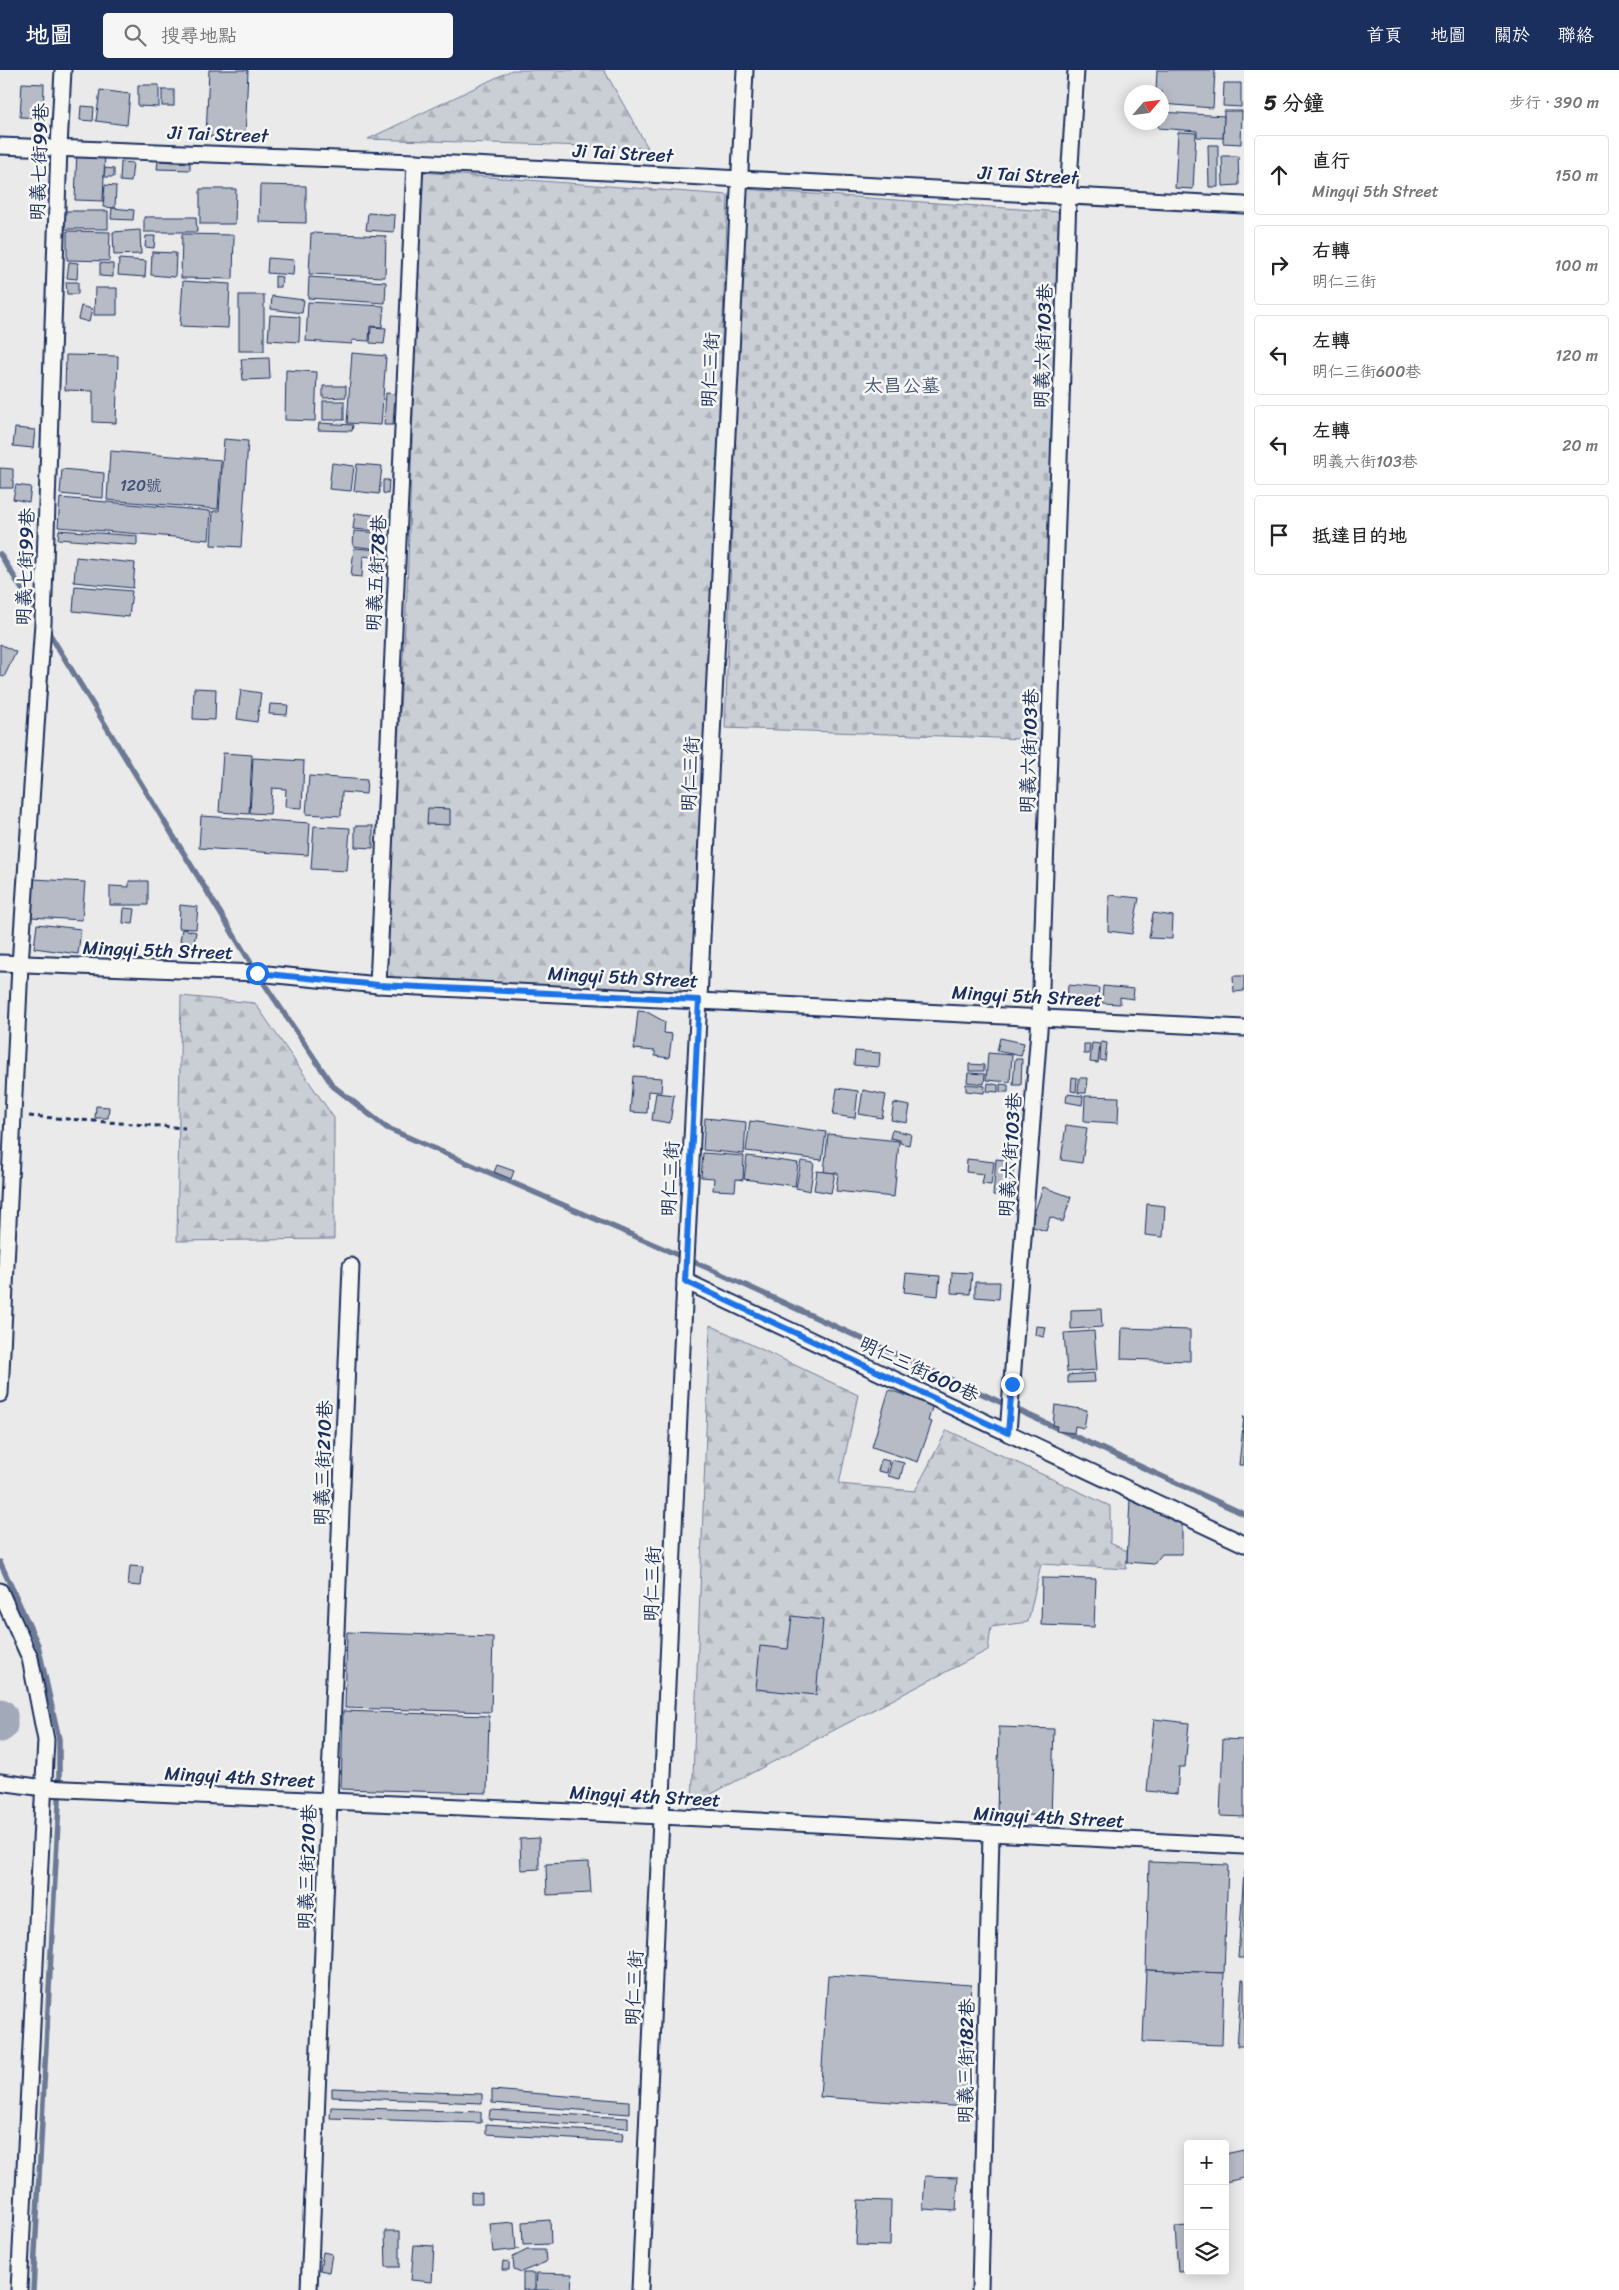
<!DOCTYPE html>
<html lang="zh-TW">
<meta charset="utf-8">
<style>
:root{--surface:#fff;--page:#f6f6f6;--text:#222;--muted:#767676;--line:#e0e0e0;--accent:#1b2f5e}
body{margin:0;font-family:Sriracha,"LXGW WenKai TC",sans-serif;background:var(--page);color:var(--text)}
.controls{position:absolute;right:15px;bottom:15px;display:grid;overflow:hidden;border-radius:5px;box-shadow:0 2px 12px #0003}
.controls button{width:45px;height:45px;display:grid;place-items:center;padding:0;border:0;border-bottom:1px solid var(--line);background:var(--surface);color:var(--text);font:25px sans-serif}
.compass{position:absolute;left:1124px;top:15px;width:45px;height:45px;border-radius:50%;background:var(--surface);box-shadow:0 2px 12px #0003;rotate:62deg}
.stop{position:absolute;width:15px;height:15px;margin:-11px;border:4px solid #1a73e8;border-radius:50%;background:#fff}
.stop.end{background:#1a73e8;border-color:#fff;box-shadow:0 1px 5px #0008}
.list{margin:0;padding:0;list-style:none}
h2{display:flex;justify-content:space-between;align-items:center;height:65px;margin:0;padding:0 20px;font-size:21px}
h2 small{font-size:16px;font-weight:400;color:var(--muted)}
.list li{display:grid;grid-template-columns:32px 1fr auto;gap:15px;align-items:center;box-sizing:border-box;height:80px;margin:0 10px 10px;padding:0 10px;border:1px solid var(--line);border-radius:5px}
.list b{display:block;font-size:19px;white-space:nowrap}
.list p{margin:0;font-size:16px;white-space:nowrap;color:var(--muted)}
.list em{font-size:16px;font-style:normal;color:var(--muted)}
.icon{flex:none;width:28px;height:28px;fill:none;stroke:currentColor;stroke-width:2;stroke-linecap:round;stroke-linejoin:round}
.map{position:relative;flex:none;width:1244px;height:2220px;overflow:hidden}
header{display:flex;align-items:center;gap:30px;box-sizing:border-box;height:70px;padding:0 25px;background:var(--accent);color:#fff}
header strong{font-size:24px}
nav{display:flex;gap:28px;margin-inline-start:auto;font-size:18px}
.search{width:350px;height:45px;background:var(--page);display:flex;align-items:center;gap:12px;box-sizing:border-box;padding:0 18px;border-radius:5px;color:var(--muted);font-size:19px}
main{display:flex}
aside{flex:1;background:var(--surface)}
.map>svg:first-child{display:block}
.forest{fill:url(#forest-firs);stroke:#727e9a}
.cemetery{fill:url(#cemetery-stones);stroke:#727e9a}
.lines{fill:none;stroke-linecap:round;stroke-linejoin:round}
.stream{stroke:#6c7995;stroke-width:5.5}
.river{stroke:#a2aaba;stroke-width:35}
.building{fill:#b6bbc6;stroke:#1b2f5e}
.minor-casing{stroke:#1b2f5e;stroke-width:19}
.path{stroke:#1b2f5e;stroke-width:3;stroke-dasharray:5 4;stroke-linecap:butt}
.minor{stroke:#f6f6f2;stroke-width:15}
.route{stroke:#1a73e8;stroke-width:6}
.labels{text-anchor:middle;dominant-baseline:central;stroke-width:5;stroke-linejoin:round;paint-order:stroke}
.number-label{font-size:16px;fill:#425278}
.street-label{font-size:19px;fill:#1b2f5e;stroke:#f6f6f2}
.park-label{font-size:19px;fill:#47577c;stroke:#f6f6f2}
</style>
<header>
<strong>地圖</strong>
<div class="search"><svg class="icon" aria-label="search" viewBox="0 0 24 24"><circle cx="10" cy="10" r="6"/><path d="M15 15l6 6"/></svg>搜尋地點</div>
<nav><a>首頁</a><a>地圖</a><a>關於</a><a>聯絡</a></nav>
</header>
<main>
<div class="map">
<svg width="1244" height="2220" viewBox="0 0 1244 2220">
<defs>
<pattern id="forest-firs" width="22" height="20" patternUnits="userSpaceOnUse" patternTransform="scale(1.25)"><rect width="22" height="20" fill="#caced5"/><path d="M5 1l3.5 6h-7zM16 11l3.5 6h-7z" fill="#adb1b9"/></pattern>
<pattern id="cemetery-stones" width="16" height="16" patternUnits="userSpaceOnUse" patternTransform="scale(1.25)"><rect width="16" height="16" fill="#caced5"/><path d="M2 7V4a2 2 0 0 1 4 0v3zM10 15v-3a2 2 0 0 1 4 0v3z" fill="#adb1b9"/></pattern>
</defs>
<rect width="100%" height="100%" fill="#e9eae9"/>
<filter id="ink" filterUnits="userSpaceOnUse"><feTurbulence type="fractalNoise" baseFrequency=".02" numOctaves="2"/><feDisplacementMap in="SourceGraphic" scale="10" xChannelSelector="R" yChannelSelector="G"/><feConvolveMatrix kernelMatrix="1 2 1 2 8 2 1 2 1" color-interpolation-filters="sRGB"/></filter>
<g filter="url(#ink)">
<!-- forest -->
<g class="forest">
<path d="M512 0H604L648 78 368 69Z"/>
<path d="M421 102 728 125 695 923 384 910 407 521Z"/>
<path d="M181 926 255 933 334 1048V1169L177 1171Z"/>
<path d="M710 1255 858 1325 839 1414 915 1421 947 1360 1110 1436V1473L1127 1481 1126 1499 1041 1494 1028 1552 991 1557 988 1580 692 1734Z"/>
</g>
<!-- cemetery -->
<path class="cemetery" d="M744 119 1074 143 1051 670 725 658Z"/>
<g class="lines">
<!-- stream -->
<g class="stream">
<path d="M0 484 40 548"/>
<path d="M46 558 257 903 333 1016 387 1058 710 1199 1244 1444"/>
<path d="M0 1492 38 1575 59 1669V1733L33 2220"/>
</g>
<!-- river -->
<path class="river" d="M0 1646V1655"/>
</g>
<!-- building -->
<g class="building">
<path d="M209 0H248L245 68 206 66Z"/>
<path d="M1157 0H1215L1213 38 1162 34V22H1156Z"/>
<path d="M22 13 44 14 43 48 20 47Z"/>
<path d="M1224 13H1241V37L1223 36Z"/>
<path d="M138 15H159V37L138 36Z"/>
<path d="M100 20 130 24 127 55 96 51Z"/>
<rect x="162" y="20" width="12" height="16"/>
<path d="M81 36 94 37 93 51 80 50Z"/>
<path d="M1224 41H1242L1241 74 1223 73Z"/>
<path d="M1162 42 1224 46 1223 68 1197 67V61L1158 58 1159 52H1162Z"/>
<path d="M1178 62 1196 63 1193 119 1175 118Z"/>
<path d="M1208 75H1218V117H1209Z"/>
<path d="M77 80 105 82 103 131 75 130Z"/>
<path d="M1222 86H1238L1239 115 1223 116Z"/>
<path d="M158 91 190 93V100L157 99Z"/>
<path d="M121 92 133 93 131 112 120 111Z"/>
<path d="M105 98 114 99V107H104Z"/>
<path d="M105 115 116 116 115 138 103 137Z"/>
<path d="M260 115 306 116V153L259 152Z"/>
<path d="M200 119H236L235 154H200Z"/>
<path d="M112 138 134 140 133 150 111 149Z"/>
<path d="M65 141H108V159H64Z"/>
<path d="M368 143 395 145 394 162 366 160Z"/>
<path d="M144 147H196L197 162H144Z"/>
<path d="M140 160 141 184 114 185 113 162Z"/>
<path d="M67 161 110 162 109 191 67 190Z"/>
<path d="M311 163 386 166 385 207 309 204Z"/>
<path d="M182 164 234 165 233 209 181 208Z"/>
<path d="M146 166H155L154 178 145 177Z"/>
<path d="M152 182 176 183 175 207 151 205Z"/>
<path d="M268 188 294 190 293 205 267 203Z"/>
<path d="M119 189 146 191 145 207 118 205Z"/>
<path d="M69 192 78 193 77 209 67 208Z"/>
<path d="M100 193 113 194V207L100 206Z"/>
<path d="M275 206 282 207 281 217H275Z"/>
<path d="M309 207 386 212 385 233 308 228Z"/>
<path d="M183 211 230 214 228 258 180 256Z"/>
<path d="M66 212H78V224H67Z"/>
<path d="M95 218H117V245H94Z"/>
<rect x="239" y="225" width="25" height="56"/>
<path d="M272 226 304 230 302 243 271 239Z"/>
<path d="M308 232 384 236 382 257 370 256 369 271 352 270V274L306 271Z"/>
<path d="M81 236 92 239 89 252 78 249Z"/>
<path d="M270 245 300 247 299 272 268 270Z"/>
<path d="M371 257 386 258 384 274 370 273Z"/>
<path d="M352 283 386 286 381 355 347 353Z"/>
<path d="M66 285 118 286 116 353 93 352V321L65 320Z"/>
<path d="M269 288 270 309 243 310 241 289Z"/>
<path d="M286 300 317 302 315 351 285 350Z"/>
<path d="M323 316H346V327L323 328Z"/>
<path d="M386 323 395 324 393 355H384Z"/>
<rect x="323" y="331" width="21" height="19"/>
<path d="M319 353 353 355 352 361 318 360Z"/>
<path d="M15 358 35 360 33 378 13 376Z"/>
<path d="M224 369 248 371 241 477 211 475 213 441H219Z"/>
<path d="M110 381 221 390 218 439 107 430Z"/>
<path d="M332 393 354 396 351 421 329 419Z"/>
<path d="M357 394 382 396 379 424 354 421Z"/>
<path d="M0 398 13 399V418H0Z"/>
<path d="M62 399 104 403 103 428 60 424Z"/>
<path d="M383 410H389L388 424 383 423Z"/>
<path d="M16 415 31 417 29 432 13 429Z"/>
<path d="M60 428 211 441 209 470 58 457Z"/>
<path d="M355 443 380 446 378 461 353 459Z"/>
<path d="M59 460 137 466V475L58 469Z"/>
<path d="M354 461 381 463 379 479 353 476Z"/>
<path d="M354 478 380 480V488L363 486 362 507 351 506Z"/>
<path d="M76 487 135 493 133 518 74 512Z"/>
<path d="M75 516 132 521 129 547 73 541Z"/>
<path d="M0 574 16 582 4 607 0 605Z"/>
<path d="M194 618 216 619 215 650 193 649Z"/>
<path d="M241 620 261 623 257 652 237 649Z"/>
<path d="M270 634 288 635 287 645 269 644Z"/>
<path d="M223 683 252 685 249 744 219 742Z"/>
<path d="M253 688 304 691 302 738 285 737 286 719 272 718 270 744 250 743Z"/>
<path d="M309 706 367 710 366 724 342 722 341 746 306 744Z"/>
<path d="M428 738 450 739V755L427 754Z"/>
<path d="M201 746 310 753 308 785 199 778Z"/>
<path d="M314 756 350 758 347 801 311 799Z"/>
<path d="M355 756H373V778L355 777Z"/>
<path d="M34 809 85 812 82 850 31 847Z"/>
<path d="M129 811H148V835H110V816L129 817Z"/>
<path d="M1109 825 1139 828 1132 864 1108 861Z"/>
<path d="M180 835 198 837 196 859 179 858Z"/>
<path d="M124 838 135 839 133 854 123 853Z"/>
<path d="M1153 843 1173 846 1172 869 1149 868Z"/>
<path d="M37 854 81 859 78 884 34 878Z"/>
<path d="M182 859 196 862 194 873 180 871Z"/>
<path d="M1233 906H1244V921L1234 922Z"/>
<path d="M1068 915 1099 918 1097 936 1067 933Z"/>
<path d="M1103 916 1134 919 1133 929 1120 927V934L1102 933Z"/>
<path d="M638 941 647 942 665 952 664 963 672 964 669 988 655 986V981L634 979Z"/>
<path d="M1000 968 1024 973 1021 986 997 981Z"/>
<path d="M1101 972 1107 973 1105 991 1100 990Z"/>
<path d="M1092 973 1100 974 1098 993 1090 992Z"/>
<path d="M1084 974H1090L1089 984H1084Z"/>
<path d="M855 981 880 983 879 997 854 995Z"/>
<path d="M988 983 1012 985 1010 1012 986 1010Z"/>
<path d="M1015 989H1022L1021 1015H1013Z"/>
<path d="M969 994 984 995V1001H969Z"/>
<path d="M968 1003 985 1004 984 1014 967 1012Z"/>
<path d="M633 1006 662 1008 661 1022 648 1021 647 1043 630 1042Z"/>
<path d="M1072 1007 1077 1008 1076 1022 1071 1021Z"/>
<path d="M1079 1008H1087L1086 1023H1078Z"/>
<path d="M988 1013 998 1015V1022L987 1021Z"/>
<path d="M966 1014 985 1016 984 1023 966 1021Z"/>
<path d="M1000 1014 1008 1015V1022H1000Z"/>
<path d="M837 1018 858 1021 855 1048 833 1045Z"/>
<path d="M863 1020 886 1025 882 1048 859 1044Z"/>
<path d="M656 1023 674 1025 670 1053 652 1050Z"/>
<path d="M1067 1024 1083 1026 1082 1035 1066 1032Z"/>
<path d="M1085 1026 1119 1027 1118 1053 1084 1051Z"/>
<path d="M894 1033 910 1036 907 1053 891 1050Z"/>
<path d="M96 1036 109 1037 108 1048H95Z"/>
<path d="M705 1048 746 1052 744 1084 703 1080Z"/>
<path d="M750 1051 826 1062 822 1090 746 1081Z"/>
<path d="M1066 1055 1087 1058 1082 1093 1061 1090Z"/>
<path d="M892 1060 911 1064 909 1075 900 1073V1070L890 1068Z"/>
<path d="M828 1064 899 1071 894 1127 836 1121 838 1103 824 1102Z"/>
<path d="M703 1083 744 1086 743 1110 736 1109 735 1121 713 1120 714 1108 701 1107Z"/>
<path d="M747 1086 798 1093 795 1116 744 1109Z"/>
<path d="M967 1089 994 1092 991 1115 982 1114 984 1104 966 1102Z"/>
<path d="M996 1089 1014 1091 1011 1126 993 1125Z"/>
<path d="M801 1091 814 1093 810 1121 796 1118Z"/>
<path d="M497 1095 514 1101 511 1109 494 1102Z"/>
<path d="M817 1101 835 1103 831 1123 814 1120Z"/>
<path d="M1043 1117 1071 1127 1063 1152 1050 1147 1046 1161 1030 1156Z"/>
<path d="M1147 1134 1165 1136 1163 1167 1145 1165Z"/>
<path d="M952 1202 972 1203 970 1224 951 1223Z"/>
<path d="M906 1203 940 1206 938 1226 904 1222Z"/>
<path d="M975 1212H1000L999 1229 975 1227Z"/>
<path d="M1101 1239 1102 1257 1071 1259V1240Z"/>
<path d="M1036 1256 1046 1257 1044 1267 1035 1265Z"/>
<path d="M1122 1258 1190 1260V1291L1121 1289Z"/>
<path d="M1094 1261 1097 1300 1067 1302 1064 1263Z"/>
<path d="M1094 1303 1095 1312 1068 1313V1305Z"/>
<path d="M889 1320 933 1334 928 1351 932 1352 918 1392 872 1377Z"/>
<path d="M1055 1335 1087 1340 1084 1358 1075 1356 1074 1363 1056 1361 1057 1356 1053 1355Z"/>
<path d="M1244 1346V1395H1239Z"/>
<path d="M881 1389 889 1391 887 1403 878 1401Z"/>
<path d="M892 1390 904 1393 900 1409 888 1406Z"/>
<path d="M1130 1429 1182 1449V1484H1162L1154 1494 1127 1492Z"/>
<path d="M130 1496 143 1497 141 1516 128 1515Z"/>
<path d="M1042 1508 1096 1509 1094 1557 1041 1555Z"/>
<path d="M792 1546 823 1550 816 1625 756 1619 760 1576 788 1579Z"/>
<path d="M347 1562 493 1567 491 1642 345 1638Z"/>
<path d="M343 1641 489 1646 487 1723 341 1719Z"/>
<path d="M1154 1649 1189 1653 1185 1697H1179L1177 1724 1147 1721Z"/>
<path d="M999 1657 1054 1659 1051 1746 997 1744Z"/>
<path d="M1223 1669 1244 1670V1747L1220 1746Z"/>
<path d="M539 1768V1799L521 1800 520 1769Z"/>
<path d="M589 1792 591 1823 547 1825 546 1794Z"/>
<path d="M1149 1792 1228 1795 1224 1903 1146 1900Z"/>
<path d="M1244 1801V1888H1238Z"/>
<path d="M1146 1900 1224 1903 1222 1975 1143 1972Z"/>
<path d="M828 1905 971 1915 969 1945 962 1944 960 1977H970L966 2037 820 2027Z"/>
<path d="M1242 1910H1244V1976H1237Z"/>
<path d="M332 2018 482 2024V2033L332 2027Z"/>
<path d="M492 2020 629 2031V2044L492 2033Z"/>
<path d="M331 2037 481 2042V2053L330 2048Z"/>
<path d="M490 2040 628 2048V2058L489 2049Z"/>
<path d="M486 2054 623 2063 622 2072 486 2064Z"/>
<path d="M1244 2080V2108L1225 2112V2084Z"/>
<path d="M925 2106 958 2107 956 2141 923 2139Z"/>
<path d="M471 2122 482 2123V2133H471Z"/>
<path d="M858 2130 891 2131 890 2176 856 2175Z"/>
<path d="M550 2150 551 2174 523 2175 522 2152Z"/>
<path d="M514 2152 516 2179H519L493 2182 490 2154Z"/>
<path d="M1188 2156V2201H1196L1178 2202 1175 2157Z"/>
<path d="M385 2161H400V2197H386Z"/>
<path d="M414 2175 434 2176 432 2212 411 2210Z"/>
<path d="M527 2180H545L546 2192 521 2202 514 2199 513 2187Z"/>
<path d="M323 2182 332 2184 329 2202 320 2200Z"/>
<path d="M503 2191 509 2192V2200H502Z"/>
<rect x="523" y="2203" width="12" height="17"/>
<path d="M537 2203 572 2204 571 2220H536Z"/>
</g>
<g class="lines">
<defs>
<g id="minor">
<path d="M0 76 415 92 1244 135"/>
<path d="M0 893 257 903 378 915 1244 958"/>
<path d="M378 915 415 92"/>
<path d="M685 1211 1244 1474"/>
<path d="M0 1324 20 895 43 553 59 77 63 0"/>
<path d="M1008 1363 1040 947 1068 127 1076 0"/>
<path d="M0 1521 30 1588 46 1670 19 2220"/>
<path d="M0 1712 44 1718 661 1746 1244 1776"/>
<path d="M309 2220 351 1196"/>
<path d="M640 2220 685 1211 745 0"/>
<path d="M980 2220 991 1764"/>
</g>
</defs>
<!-- minor casing -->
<use href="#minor" class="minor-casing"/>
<!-- path -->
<path class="path" d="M29 1046 185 1058"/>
<!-- minor -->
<use href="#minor" class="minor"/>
</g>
</g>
<g class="lines" filter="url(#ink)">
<!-- route -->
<path class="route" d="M257 903 378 915 699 930 685 1211 1008 1363 1012 1314"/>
</g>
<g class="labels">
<!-- number labels -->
<g class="number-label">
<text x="141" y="415">120號</text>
</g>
<!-- street labels -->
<g class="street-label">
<text transform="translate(218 64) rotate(2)">Ji Tai Street</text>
<text transform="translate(623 83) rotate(3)">Ji Tai Street</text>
<text transform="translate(39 92) rotate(-88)">明義七街99巷</text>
<text transform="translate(1028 105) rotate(3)">Ji Tai Street</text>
<text transform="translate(1043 276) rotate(-88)">明義六街103巷</text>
<text transform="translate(710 300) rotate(-87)">明仁三街</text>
<text transform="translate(25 497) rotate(-88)">明義七街99巷</text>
<text transform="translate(376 503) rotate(-87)">明義五街78巷</text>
<text transform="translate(1029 681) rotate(-88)">明義六街103巷</text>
<text transform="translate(690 704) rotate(-87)">明仁三街</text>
<text transform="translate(158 880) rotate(2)">Mingyi 5th Street</text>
<text transform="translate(623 907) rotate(3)">Mingyi 5th Street</text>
<text transform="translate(1027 926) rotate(3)">Mingyi 5th Street</text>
<text transform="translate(1010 1085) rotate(-86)">明義六街103巷</text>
<text transform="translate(670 1109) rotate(-87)">明仁三街</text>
<text transform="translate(919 1299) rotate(25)">明仁三街600巷</text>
<text transform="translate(323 1393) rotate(-88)">明義三街210巷</text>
<text transform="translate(652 1514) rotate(-88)">明仁三街</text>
<text transform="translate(240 1707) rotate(3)">Mingyi 4th Street</text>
<text transform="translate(645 1726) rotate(3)">Mingyi 4th Street</text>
<text transform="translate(1049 1747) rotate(3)">Mingyi 4th Street</text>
<text transform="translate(307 1797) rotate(-88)">明義三街210巷</text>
<text transform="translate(634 1918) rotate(-87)">明仁三街</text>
<text transform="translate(966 1991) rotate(-89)">明義三街182巷</text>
</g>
<!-- park labels -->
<g class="park-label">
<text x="902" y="315">太昌公墓</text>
</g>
</g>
</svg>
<div class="controls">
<button>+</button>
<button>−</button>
<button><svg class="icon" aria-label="layers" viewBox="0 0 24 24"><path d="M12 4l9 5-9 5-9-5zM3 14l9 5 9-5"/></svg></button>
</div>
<svg class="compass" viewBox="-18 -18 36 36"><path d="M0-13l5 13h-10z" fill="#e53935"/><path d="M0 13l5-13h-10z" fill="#767676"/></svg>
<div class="stop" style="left:257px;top:903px"></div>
<div class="stop end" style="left:1012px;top:1314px"></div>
</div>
<aside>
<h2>5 分鐘<small>步行 · 390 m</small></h2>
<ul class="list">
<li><svg class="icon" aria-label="ahead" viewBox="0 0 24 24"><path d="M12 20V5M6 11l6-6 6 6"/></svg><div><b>直行</b><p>Mingyi 5th Street</p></div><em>150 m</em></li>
<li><svg class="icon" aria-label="right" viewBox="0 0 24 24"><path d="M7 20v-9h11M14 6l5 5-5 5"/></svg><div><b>右轉</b><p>明仁三街</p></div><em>100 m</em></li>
<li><svg class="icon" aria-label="left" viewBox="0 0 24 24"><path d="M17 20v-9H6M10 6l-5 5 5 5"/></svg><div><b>左轉</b><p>明仁三街600巷</p></div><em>120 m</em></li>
<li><svg class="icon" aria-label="left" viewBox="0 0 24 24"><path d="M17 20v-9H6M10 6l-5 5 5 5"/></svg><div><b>左轉</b><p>明義六街103巷</p></div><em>20 m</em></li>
<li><svg class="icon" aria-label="arrive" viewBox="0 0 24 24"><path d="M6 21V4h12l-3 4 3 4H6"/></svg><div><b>抵達目的地</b></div></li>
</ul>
</aside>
</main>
